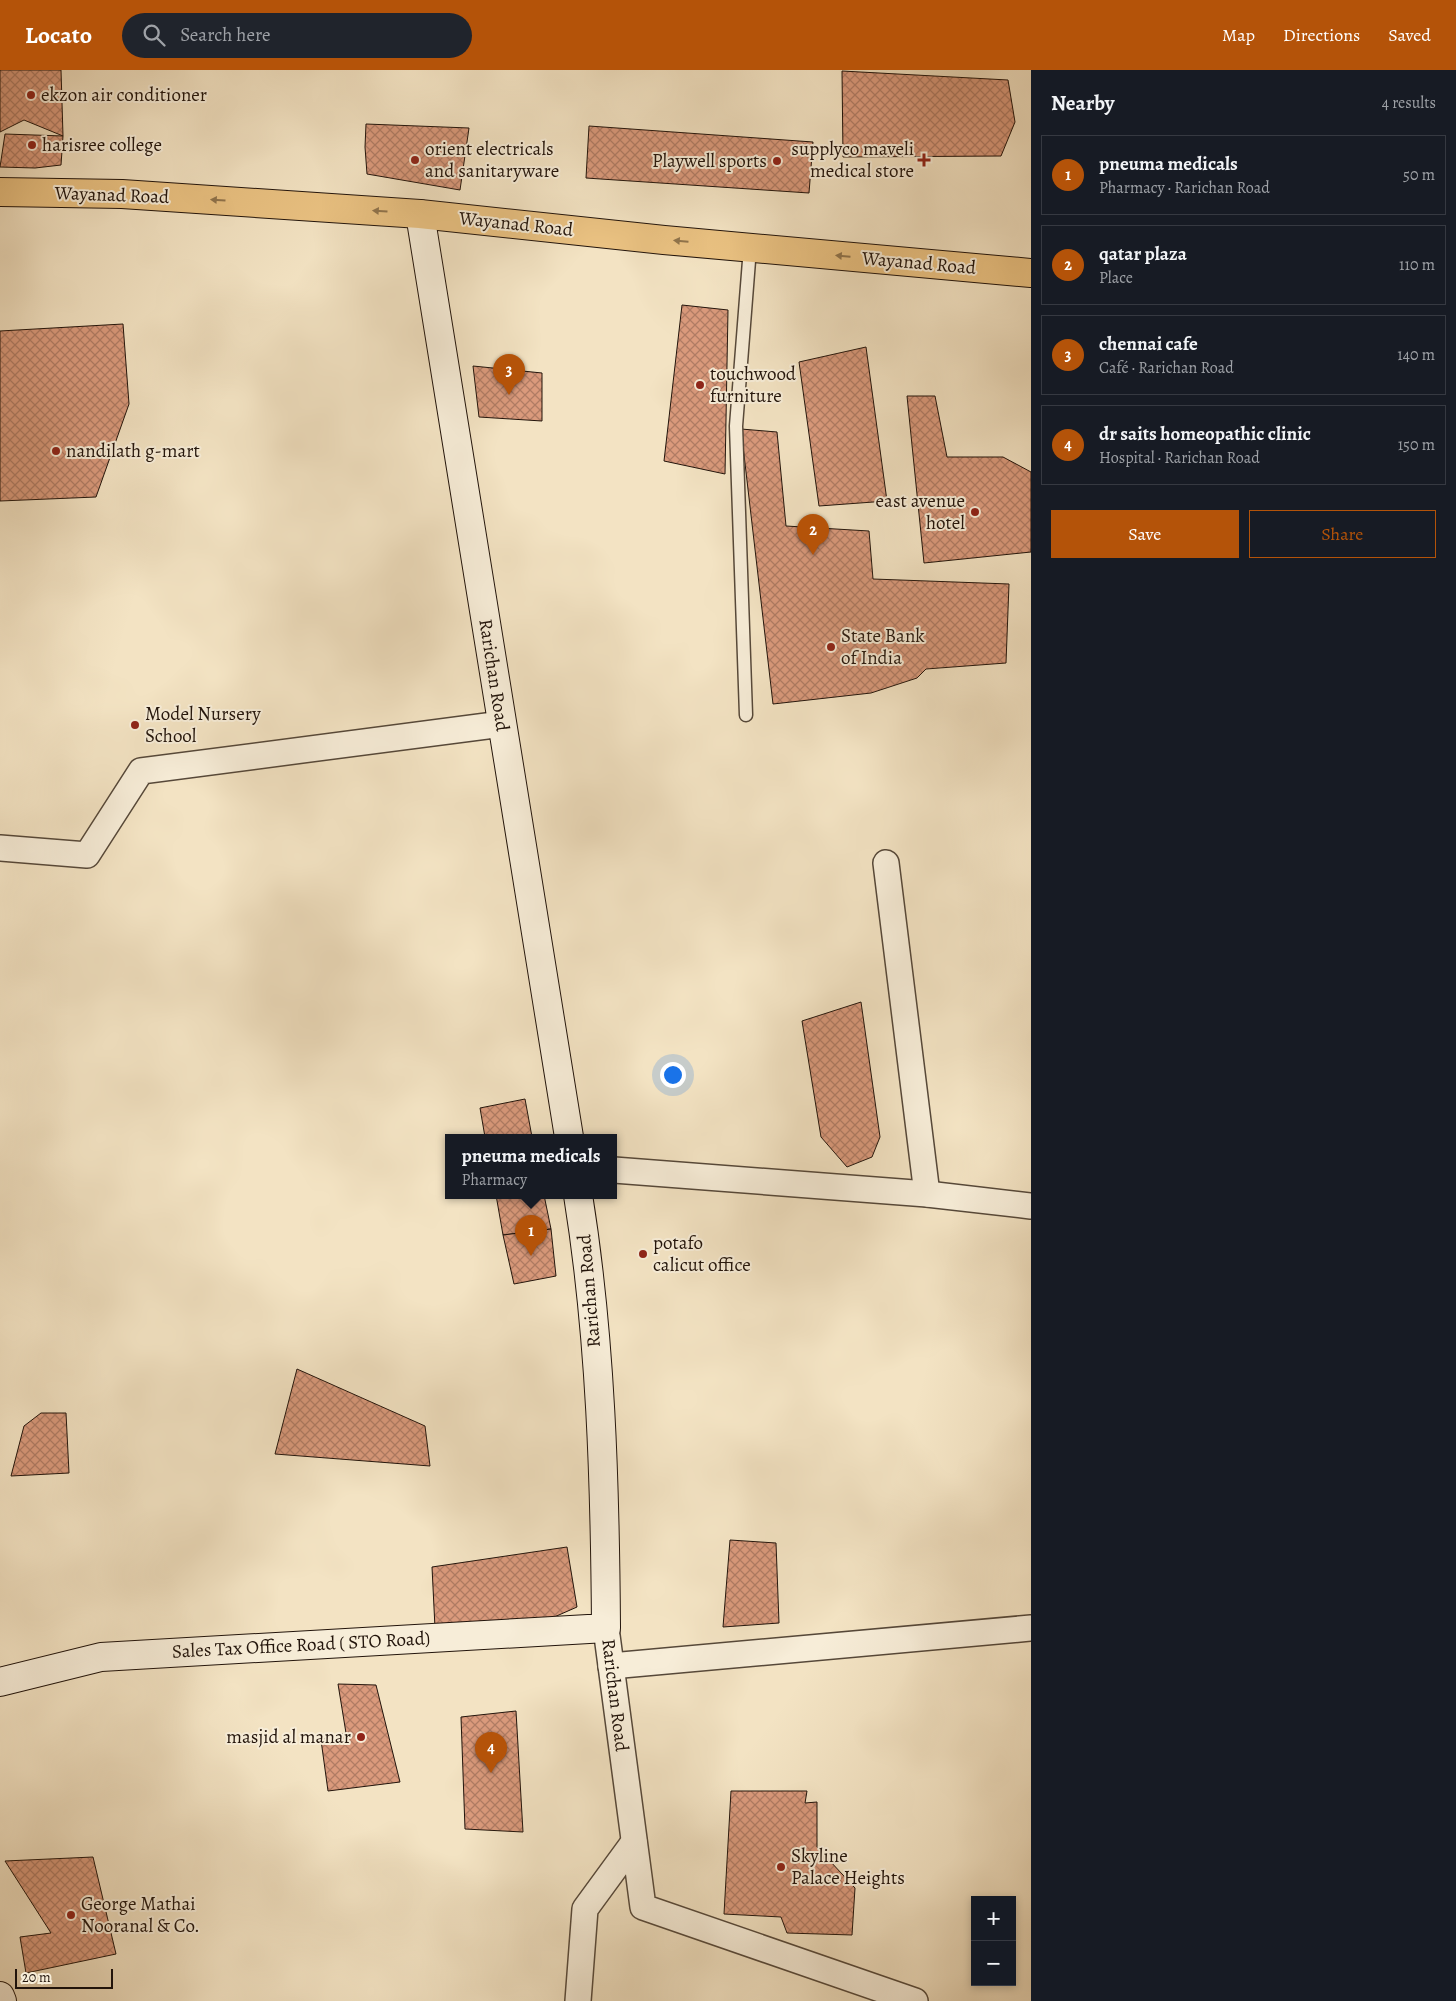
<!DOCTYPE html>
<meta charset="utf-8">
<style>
:root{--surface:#171b24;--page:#20242c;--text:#f1f3f6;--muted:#9ea1a6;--line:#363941;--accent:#b45309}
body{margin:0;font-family:Alegreya,serif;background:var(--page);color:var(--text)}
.controls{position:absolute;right:15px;bottom:15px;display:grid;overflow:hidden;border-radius:0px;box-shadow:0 2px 8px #0003}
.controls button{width:45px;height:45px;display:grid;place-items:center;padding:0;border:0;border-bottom:1px solid var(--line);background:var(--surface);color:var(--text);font:25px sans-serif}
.scale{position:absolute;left:15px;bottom:12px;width:98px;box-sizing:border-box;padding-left:5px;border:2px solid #22140b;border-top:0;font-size:14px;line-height:18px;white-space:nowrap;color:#22140b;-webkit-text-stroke:4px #f7edd8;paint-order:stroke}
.you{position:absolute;left:672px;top:1004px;width:18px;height:18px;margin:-12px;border:4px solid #fff;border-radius:50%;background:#1a73e8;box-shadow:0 0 0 8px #1a73e833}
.badge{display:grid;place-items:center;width:32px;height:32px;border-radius:50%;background:var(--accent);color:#fff;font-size:16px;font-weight:700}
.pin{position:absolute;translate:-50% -41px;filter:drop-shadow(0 1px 2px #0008)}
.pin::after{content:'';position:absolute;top:26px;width:18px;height:15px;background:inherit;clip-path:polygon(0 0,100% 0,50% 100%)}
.popup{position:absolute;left:445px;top:1064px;width:172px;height:65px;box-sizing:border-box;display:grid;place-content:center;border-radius:0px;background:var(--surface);filter:drop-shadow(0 1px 4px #0005);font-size:16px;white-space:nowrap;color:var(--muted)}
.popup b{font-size:19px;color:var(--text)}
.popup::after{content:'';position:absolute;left:50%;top:100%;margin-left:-10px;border:10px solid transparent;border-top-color:var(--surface)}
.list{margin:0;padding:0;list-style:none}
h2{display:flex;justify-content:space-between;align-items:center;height:65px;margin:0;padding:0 20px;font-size:21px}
h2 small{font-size:16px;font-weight:400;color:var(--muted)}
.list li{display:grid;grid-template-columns:32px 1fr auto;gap:15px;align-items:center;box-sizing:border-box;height:80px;margin:0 10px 10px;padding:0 10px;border:1px solid var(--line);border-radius:0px}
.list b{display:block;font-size:19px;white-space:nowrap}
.list p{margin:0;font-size:16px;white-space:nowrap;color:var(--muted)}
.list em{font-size:16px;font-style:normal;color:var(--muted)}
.actions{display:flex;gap:10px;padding:15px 20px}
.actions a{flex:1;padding:11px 0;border:1px solid var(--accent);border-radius:0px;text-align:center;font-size:18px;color:var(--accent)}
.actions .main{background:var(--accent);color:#fff}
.icon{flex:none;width:28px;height:28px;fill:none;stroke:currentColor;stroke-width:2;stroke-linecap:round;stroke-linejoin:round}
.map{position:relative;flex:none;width:1031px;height:1931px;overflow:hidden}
header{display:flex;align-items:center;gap:30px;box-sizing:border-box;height:70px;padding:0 25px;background:var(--accent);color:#fff}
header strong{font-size:24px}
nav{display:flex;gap:28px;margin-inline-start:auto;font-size:18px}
.search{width:350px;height:45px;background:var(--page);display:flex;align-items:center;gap:12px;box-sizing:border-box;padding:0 18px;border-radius:28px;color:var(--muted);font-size:19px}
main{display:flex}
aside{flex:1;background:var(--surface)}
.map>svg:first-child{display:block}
.building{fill:url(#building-cross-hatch);stroke:#22140b}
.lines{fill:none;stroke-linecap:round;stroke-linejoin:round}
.lane-casing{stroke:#564839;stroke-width:15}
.street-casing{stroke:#564839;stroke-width:28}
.secondary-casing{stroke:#22140b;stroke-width:30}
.primary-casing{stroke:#22140b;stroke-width:30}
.lane{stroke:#f7edd8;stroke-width:12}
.street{stroke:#f7edd8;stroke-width:25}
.secondary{stroke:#f7edd8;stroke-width:28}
.primary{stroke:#eac282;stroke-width:28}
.oneway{fill:#90744c}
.poi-dot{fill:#8f2418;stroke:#f7edd8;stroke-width:2}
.labels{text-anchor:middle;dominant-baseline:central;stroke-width:4;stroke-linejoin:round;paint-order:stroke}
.poi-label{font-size:19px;fill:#22140b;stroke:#f7edd8;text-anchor:start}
.street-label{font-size:19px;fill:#22140b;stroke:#f7edd8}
</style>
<header>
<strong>Locato</strong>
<div class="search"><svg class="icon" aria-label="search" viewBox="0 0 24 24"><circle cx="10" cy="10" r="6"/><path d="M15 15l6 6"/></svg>Search here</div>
<nav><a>Map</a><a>Directions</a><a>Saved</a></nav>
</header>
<main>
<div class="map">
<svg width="1031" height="1931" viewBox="0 0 1031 1931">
<defs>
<pattern id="building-cross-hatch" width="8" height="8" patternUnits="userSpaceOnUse" patternTransform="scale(1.25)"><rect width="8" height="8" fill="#da9a7c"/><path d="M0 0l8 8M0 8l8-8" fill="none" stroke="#b07c64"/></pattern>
</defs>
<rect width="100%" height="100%" fill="#f3e3c3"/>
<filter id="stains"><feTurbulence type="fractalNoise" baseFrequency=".004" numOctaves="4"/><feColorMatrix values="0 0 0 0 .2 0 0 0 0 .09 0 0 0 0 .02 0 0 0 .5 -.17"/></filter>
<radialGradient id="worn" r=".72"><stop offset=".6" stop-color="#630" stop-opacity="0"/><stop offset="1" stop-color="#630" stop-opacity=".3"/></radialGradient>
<!-- building -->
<g class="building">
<path d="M0 0H61L63 66 24 50 0 62Z"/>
<path d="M842 1 1008 10 1015 52 1001 86 843 87Z"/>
<path d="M366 54 469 58 460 120 367 104 365 77Z"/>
<path d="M589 56 813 72 809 123 586 108Z"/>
<path d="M5 64 63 66 61 95 35 98 0 97Z"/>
<path d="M682 235 728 240 725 404 664 391Z"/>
<path d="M123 254 129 334 96 427 0 431V261Z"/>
<path d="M866 277 887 431 819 436 799 292Z"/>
<path d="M473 296 542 303V351L479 347Z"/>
<path d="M907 326H935L947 387H1003L1031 402V482L924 493Z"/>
<path d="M741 359 777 362 786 456 869 461 873 509 1009 514 1006 593 926 599 917 608 871 623 773 634Z"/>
<path d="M861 932 880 1067 872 1087 847 1097 821 1067 802 951Z"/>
<path d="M525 1029 532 1067H485L480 1038Z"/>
<path d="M496 1125H544L551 1159 503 1165Z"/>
<path d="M551 1159 556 1206 514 1214 503 1165Z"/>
<path d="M297 1299 425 1356 430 1396 275 1384Z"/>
<path d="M41 1343H66L69 1403 11 1406 24 1356Z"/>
<path d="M730 1470 776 1473 779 1553 723 1557Z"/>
<path d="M567 1477 577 1537 552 1548 435 1558 432 1497Z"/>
<path d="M338 1614 376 1615 400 1712 328 1721 321 1670 346 1663Z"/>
<path d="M516 1641 523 1762 465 1759 461 1647Z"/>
<path d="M731 1721H807L805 1733 817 1732V1777L855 1818 852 1865 787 1863 781 1847 724 1844Z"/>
<path d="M93 1787 116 1884 26 1903 20 1867 51 1863 5 1791Z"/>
</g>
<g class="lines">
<defs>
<path id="lane" d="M746 645 736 356 750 178"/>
<g id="street">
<path d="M0 778 87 785 141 701 502 654"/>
<path d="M886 793 927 1124"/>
<path d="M614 1100 927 1124 1031 1136"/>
<path d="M606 1558 643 1837 915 1931"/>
<path d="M611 1596 1031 1558"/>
<path d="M578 1931 585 1839 634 1772"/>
</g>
<g id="secondary">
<path d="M420 144 569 1067"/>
<path d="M0 1612 101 1587 606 1558C605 1413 601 1268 578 1125"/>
<path d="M0 1926 2 1931"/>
</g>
<path id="primary" d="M0 122 122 124 420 144 664 170 1031 203"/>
</defs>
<!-- lane casing -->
<use href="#lane" class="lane-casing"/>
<!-- street casing -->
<use href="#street" class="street-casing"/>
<!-- secondary casing -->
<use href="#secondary" class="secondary-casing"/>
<!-- primary casing -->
<use href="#primary" class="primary-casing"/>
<!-- lane -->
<use href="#lane" class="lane"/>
<!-- street -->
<use href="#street" class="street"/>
<!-- secondary -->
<use href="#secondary" class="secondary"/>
<!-- primary -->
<use href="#primary" class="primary"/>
</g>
<!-- one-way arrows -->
<defs><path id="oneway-solid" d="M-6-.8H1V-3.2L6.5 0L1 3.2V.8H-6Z" transform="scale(1.25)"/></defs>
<g class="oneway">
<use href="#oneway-solid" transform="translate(218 130) rotate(-176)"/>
<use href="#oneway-solid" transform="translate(380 141) rotate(-176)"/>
<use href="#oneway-solid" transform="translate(681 171) rotate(-175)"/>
<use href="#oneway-solid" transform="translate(843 186) rotate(-175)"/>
</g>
<!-- markers -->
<g class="poi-dot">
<circle cx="31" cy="25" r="5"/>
<circle cx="32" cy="75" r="5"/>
<circle cx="415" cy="90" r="5"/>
<path d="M921.5 82.5h5v5h5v5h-5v5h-5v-5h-5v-5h5z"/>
<circle cx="777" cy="91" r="5"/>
<circle cx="700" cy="315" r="5"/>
<circle cx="56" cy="381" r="5"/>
<circle cx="975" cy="442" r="5"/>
<circle cx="831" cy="577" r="5"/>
<circle cx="135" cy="655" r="5"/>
<circle cx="643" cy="1184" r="5"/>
<circle cx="361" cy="1667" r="5"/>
<circle cx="781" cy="1797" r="5"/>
<circle cx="71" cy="1845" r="5"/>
</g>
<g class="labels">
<!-- poi labels -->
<g class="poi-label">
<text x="41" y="25">ekzon air conditioner</text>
<text x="42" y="75">harisree college</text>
<text x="425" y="79">orient electricals<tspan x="425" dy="22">and sanitaryware</tspan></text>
<text x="914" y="79" text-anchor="end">supplyco maveli<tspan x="914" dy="22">medical store</tspan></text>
<text x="767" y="91" text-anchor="end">Playwell sports</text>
<text x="710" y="304">touchwood<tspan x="710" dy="22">furniture</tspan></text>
<text x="66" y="381">nandilath g-mart</text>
<text x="965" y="431" text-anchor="end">east avenue<tspan x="965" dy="22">hotel</tspan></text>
<text x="841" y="566">State Bank<tspan x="841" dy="22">of India</tspan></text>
<text x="145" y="644">Model Nursery<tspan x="145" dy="22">School</tspan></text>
<text x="653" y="1173">potafo<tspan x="653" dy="22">calicut office</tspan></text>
<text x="351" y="1667" text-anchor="end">masjid al manar</text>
<text x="791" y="1786">Skyline<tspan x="791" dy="22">Palace Heights</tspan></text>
<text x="81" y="1834">George Mathai<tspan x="81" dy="22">Nooranal &amp; Co.</tspan></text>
</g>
<!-- street labels -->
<g class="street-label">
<text transform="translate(112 125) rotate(2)">Wayanad Road</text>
<text transform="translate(516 154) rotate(6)">Wayanad Road</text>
<text transform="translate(919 193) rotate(5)">Wayanad Road</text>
<text transform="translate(494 605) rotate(81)">Rarichan Road</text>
<text transform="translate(589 1221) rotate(-95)">Rarichan Road</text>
<text transform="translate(301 1575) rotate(-3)">Sales Tax Office Road ( STO Road)</text>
<text transform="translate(615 1625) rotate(83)">Rarichan Road</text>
</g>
</g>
<rect width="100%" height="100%" filter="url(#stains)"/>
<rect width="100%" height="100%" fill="url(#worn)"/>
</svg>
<div class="controls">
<button>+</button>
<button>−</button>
</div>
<div class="scale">20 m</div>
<div class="you"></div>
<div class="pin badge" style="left:531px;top:1186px">1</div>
<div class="popup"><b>pneuma medicals</b>Pharmacy</div>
<div class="pin badge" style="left:813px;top:485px">2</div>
<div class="pin badge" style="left:509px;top:325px">3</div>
<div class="pin badge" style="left:491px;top:1703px">4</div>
</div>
<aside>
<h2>Nearby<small>4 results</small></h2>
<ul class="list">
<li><span class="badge">1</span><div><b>pneuma medicals</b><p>Pharmacy · Rarichan Road</p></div><em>50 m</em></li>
<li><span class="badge">2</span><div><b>qatar plaza</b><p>Place</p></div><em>110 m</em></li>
<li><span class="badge">3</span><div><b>chennai cafe</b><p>Café · Rarichan Road</p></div><em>140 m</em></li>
<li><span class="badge">4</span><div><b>dr saits homeopathic clinic</b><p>Hospital · Rarichan Road</p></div><em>150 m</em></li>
</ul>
<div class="actions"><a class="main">Save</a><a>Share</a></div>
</aside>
</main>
